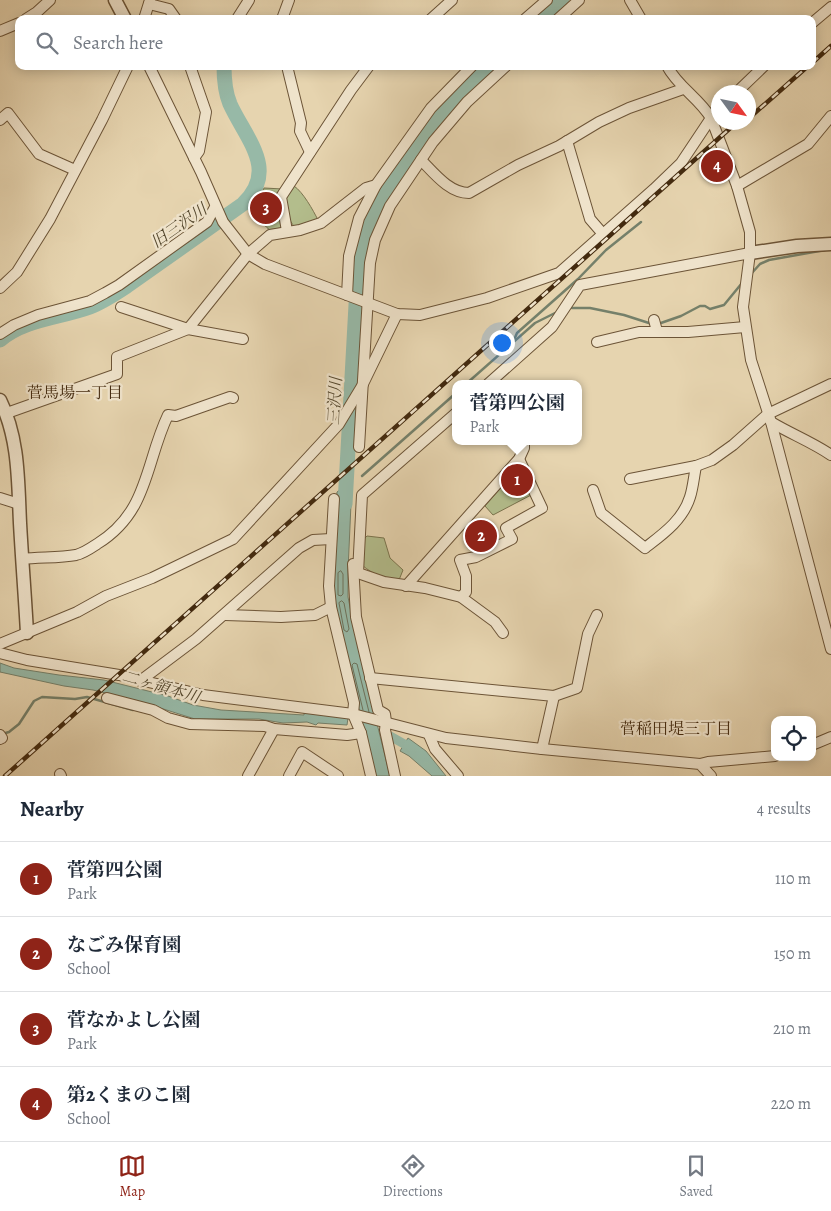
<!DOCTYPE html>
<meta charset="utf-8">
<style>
:root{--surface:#fff;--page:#f2f2f3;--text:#1f2937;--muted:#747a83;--line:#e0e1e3;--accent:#8f2418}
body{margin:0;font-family:Alegreya,"Noto Serif JP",serif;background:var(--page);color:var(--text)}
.controls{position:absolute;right:15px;bottom:15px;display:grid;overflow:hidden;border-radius:10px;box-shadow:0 2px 12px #0003}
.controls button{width:45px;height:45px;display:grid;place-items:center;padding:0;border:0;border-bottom:1px solid var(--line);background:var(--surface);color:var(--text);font:25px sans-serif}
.compass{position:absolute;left:711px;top:85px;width:45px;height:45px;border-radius:50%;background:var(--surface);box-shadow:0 2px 12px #0003;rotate:123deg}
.you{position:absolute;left:501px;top:342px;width:18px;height:18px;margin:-12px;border:4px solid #fff;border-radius:50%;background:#1a73e8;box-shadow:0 0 0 8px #1a73e833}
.badge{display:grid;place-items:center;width:32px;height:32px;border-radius:50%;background:var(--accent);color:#fff;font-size:16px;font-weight:700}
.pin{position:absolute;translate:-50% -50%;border:2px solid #fff;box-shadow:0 1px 5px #0006}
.popup{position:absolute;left:452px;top:380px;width:130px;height:65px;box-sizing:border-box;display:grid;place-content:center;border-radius:10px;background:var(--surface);filter:drop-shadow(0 1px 4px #0005);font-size:16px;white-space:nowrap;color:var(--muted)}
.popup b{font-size:19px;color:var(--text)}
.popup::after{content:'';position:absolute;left:50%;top:100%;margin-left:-10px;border:10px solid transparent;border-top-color:var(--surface)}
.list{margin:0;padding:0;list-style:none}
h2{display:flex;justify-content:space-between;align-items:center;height:65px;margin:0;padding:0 20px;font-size:21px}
h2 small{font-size:16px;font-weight:400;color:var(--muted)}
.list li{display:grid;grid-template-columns:32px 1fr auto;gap:15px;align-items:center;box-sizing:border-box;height:75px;padding:0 20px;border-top:1px solid var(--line)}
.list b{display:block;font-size:19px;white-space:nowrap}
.list p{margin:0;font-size:16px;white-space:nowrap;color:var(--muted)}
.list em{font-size:16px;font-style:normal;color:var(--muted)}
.icon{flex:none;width:28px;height:28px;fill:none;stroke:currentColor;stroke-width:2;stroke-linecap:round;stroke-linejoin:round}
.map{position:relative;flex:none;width:831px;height:776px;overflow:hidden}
.search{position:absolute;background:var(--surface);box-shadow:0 2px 12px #0003;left:15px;right:15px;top:15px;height:55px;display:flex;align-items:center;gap:12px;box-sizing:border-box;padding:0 18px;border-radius:10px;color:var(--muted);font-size:19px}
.sheet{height:365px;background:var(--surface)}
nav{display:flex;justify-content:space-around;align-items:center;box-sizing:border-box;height:70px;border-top:1px solid var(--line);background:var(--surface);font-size:14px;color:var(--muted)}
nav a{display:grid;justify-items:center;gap:2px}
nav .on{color:var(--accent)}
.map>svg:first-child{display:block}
.green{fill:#b3bd8c;stroke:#7b744e}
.water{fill:#97b9a7;stroke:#75806a}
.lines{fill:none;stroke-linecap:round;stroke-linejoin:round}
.shore{stroke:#6d725b;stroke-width:1}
.stream{stroke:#75806a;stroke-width:2.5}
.canal{stroke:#97b9a7;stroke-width:9}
.river{stroke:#97b9a7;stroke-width:15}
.minor-casing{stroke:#6c5437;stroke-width:12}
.tertiary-casing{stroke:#6c5437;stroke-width:15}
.minor{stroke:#efe3cb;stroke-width:10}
.tertiary{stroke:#efe3cb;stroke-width:12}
.rail-casing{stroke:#432a0f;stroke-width:4.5}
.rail{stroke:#efe3cb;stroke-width:2.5;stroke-dasharray:8;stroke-linecap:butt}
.labels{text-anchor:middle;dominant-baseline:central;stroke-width:4.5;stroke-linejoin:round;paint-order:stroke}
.water-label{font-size:16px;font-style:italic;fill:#54472d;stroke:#efe3cb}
.neighbourhood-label{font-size:16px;fill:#432a0f;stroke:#efe3cb}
</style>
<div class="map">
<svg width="831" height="776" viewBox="0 0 831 776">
<rect width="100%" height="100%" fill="#e6d4af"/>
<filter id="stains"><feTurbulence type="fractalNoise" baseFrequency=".004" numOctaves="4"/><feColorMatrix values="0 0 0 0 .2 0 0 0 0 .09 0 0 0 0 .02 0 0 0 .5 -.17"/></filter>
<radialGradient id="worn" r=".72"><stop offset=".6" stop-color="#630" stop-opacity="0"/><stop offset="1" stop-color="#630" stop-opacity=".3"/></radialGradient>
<!-- green -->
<g class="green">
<path d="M294 186C303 192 313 210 318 220L295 227C288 221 284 205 287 196 289 193 292 189 294 186Z"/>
<path d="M264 188 283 189 282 226C273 238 265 226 259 218 256 215 253 212 253 208 253 203 262 193 264 188Z"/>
<path d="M520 466 533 494 493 515 485 506Z"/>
<path d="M367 536 384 538 390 558 403 570 399 580C385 578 373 575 362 565L363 540Z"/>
</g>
<!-- water -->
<g class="water">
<path d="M352 481 348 571V597L357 643 390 776H375L336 615 332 585 337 492Z"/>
<path d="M0 663 14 668 59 675 104 680 168 696 193 705 221 710 304 715V711L348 718 347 725 318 723 316 725 307 722 283 723 259 719H195L138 701 93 690 64 686 0 672Z"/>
<path d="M408 738 426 751 446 776H432L409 756 400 751Z"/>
</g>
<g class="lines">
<!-- shore -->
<g class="shore">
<path d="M341 571 343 574V594L341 596 338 595V573Z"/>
<path d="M342 601 344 603 349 629 347 632 344 630 339 603Z"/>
<path d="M363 710 352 665 354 663 357 664 369 712"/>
</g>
<!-- stream -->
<g class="stream">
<path d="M751 274 760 264 769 260 825 250"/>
<path d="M572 308H590L624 315 652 324"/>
<path d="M658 324 681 316 700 306H705L710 309 724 305 742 283"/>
<path d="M514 340 517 333 578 279 606 250 641 222"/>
<path d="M466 384 535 323 555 313"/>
<path d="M362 476 456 393"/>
<path d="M2 734 9 732 19 724 34 701 42 697 75 699 87 697 133 710"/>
</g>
<!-- canal -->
<path class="canal" d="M390 736 413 749"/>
<!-- river -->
<g class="river">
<path d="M542 19 562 0"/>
<path d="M0 340C25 319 60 318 90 307 103 302 115 294 127 286L243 204C279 170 246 139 230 104 225 92 224 79 224 66"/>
<path d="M345 504 357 287 361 247 367 228 379 202 424 135 455 98 489 66"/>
</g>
<defs>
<g id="minor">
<path d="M630 0 641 19"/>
<path d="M149 4 169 9 176 19"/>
<path d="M26 19 37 12 50 0"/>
<path d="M144 19 150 0"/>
<path d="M237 19 249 0"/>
<path d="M282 19 289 0"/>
<path d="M431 19 452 0"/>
<path d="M525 19 547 0"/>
<path d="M558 19 579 0"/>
<path d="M812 23 831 7"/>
<path d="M0 31 19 23"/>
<path d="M149 66 201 172 223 222 248 254 265 264 397 314 420 315 487 298 559 273 654 189 681 163 711 118 718 110"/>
<path d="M190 66 206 112 199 151 194 158"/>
<path d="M287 66 301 123 300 131 310 152"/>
<path d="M667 66C678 87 699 98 711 118L737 186 750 232V253L743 307 751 360 771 422 831 649"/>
<path d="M737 92 764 66"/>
<path d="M0 120 8 113 39 154 75 170"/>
<path d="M567 141 590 219 603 234"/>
<path d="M421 160C434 173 449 193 469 193L518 165 559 146 599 122 629 108 683 89"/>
<path d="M737 186 808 144 831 116"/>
<path d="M287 231 281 197 351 90 369 66"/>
<path d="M0 288 17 272 50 219 102 120 128 66"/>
<path d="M347 295 349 256 359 218 376 185 431 108 472 66"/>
<path d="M121 307 188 329 243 339"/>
<path d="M654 320 657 331"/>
<path d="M0 334 14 325 38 315 90 301 105 293 119 285 207 222 215 207"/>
<path d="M597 342 639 332H688L745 327"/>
<path d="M488 384 552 327 580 285 750 253"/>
<path d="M7 413 117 374V357L188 329 248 254 270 235 300 230 321 223 366 188 376 185"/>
<path d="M456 413 362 495 358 573 384 582 425 588 461 597 495 622 503 633"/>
<path d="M771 422C791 434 812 442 831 455"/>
<path d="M359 447 370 263 375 240 390 206 433 142 467 102 506 66"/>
<path d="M630 479 696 466 712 460 733 445 768 414 831 384"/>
<path d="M593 490 601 513 645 548C663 534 683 520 690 497 693 488 694 476 696 466"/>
<path d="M0 498 19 504"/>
<path d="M334 499 329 586 331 607 354 703 353 714 361 733 371 776"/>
<path d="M22 559C40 557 59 558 76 555 84 553 91 548 97 544 149 512 145 463 168 415L176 416 230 397 233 398"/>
<path d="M353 564 356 617 378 710 385 714 386 722 385 730 395 776"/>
<path d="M406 586 519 459 524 448V441"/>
<path d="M461 597 466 592V576L460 560 476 557 512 539 506 528 542 508 519 459"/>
<path d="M225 615 281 617 315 615 331 607"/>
<path d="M0 644 77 612 106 596 152 578 233 539 339 424 362 386 397 314"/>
<path d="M0 653 27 660 119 675 203 695 353 714 446 738 542 749 700 764 711 776"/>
<path d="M370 678 554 696 577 688 588 634 597 615"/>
<path d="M140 681 196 639 299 548 313 540 331 539"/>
<path d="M107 698 153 710 168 718 190 724 265 726 274 729 347 735 361 733"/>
<path d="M0 735 2 738 0 739"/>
<path d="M429 735 435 749 458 776"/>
<path d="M812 745 831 737"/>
<path d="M542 749 554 696"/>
<path d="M700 764 708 762 775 756"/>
<path d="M60 774 61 776"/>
<path d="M248 776 274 729"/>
<path d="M289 776 302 752 338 776"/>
</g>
<g id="tertiary">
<path d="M115 0 125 19"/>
<path d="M750 253 797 246 831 244"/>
<path d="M0 400C19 438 18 481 20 523 22 560 25 596 27 633"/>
</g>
</defs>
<!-- minor casing -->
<use href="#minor" class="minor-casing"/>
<!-- tertiary casing -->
<use href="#tertiary" class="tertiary-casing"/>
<!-- minor -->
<use href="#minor" class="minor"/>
<!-- tertiary -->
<use href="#tertiary" class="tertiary"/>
<defs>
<g id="rail">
<path d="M812 63 831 46"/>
<path d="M748 119 808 66"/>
<path d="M5 776 737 122"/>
</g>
</defs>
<!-- rail casing -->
<use href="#rail" class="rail-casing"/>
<!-- rail -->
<use href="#rail" class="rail"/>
</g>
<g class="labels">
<!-- water labels -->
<g class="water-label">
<text transform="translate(179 226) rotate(-35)">旧三沢川</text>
<text transform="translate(335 401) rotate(-87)">三沢川</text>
<text transform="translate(161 687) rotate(16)">二ヶ領本川</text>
</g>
<!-- neighbourhood labels -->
<g class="neighbourhood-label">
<text x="75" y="393">菅馬場一丁目</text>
<text x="676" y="729">菅稲田堤三丁目</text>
</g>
</g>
<rect width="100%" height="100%" filter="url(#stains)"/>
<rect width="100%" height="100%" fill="url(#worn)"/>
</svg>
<div class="controls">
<button><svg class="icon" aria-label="locate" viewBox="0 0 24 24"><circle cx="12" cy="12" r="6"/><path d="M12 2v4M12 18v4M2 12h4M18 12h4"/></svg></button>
</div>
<svg class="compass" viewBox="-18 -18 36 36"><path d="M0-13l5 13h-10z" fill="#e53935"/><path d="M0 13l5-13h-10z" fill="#747a83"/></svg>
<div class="you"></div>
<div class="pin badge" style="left:517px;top:480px">1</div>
<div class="popup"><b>菅第四公園</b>Park</div>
<div class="pin badge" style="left:481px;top:536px">2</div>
<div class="pin badge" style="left:266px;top:208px">3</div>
<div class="pin badge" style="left:717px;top:166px">4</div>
<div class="search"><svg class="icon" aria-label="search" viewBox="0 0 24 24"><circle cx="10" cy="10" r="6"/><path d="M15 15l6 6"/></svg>Search here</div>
</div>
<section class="sheet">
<h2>Nearby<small>4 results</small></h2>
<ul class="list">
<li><span class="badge">1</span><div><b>菅第四公園</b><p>Park</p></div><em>110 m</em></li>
<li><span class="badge">2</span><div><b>なごみ保育園</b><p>School</p></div><em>150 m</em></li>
<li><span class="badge">3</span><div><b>菅なかよし公園</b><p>Park</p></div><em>210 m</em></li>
<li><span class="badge">4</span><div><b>第2くまのこ園</b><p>School</p></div><em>220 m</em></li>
</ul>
</section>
<nav>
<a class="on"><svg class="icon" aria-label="map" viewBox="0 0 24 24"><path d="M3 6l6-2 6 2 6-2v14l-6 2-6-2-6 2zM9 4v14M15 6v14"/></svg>Map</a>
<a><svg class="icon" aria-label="directions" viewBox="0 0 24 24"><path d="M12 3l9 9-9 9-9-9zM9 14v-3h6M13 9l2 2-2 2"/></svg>Directions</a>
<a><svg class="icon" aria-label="saved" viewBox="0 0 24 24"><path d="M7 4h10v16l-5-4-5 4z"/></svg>Saved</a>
</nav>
